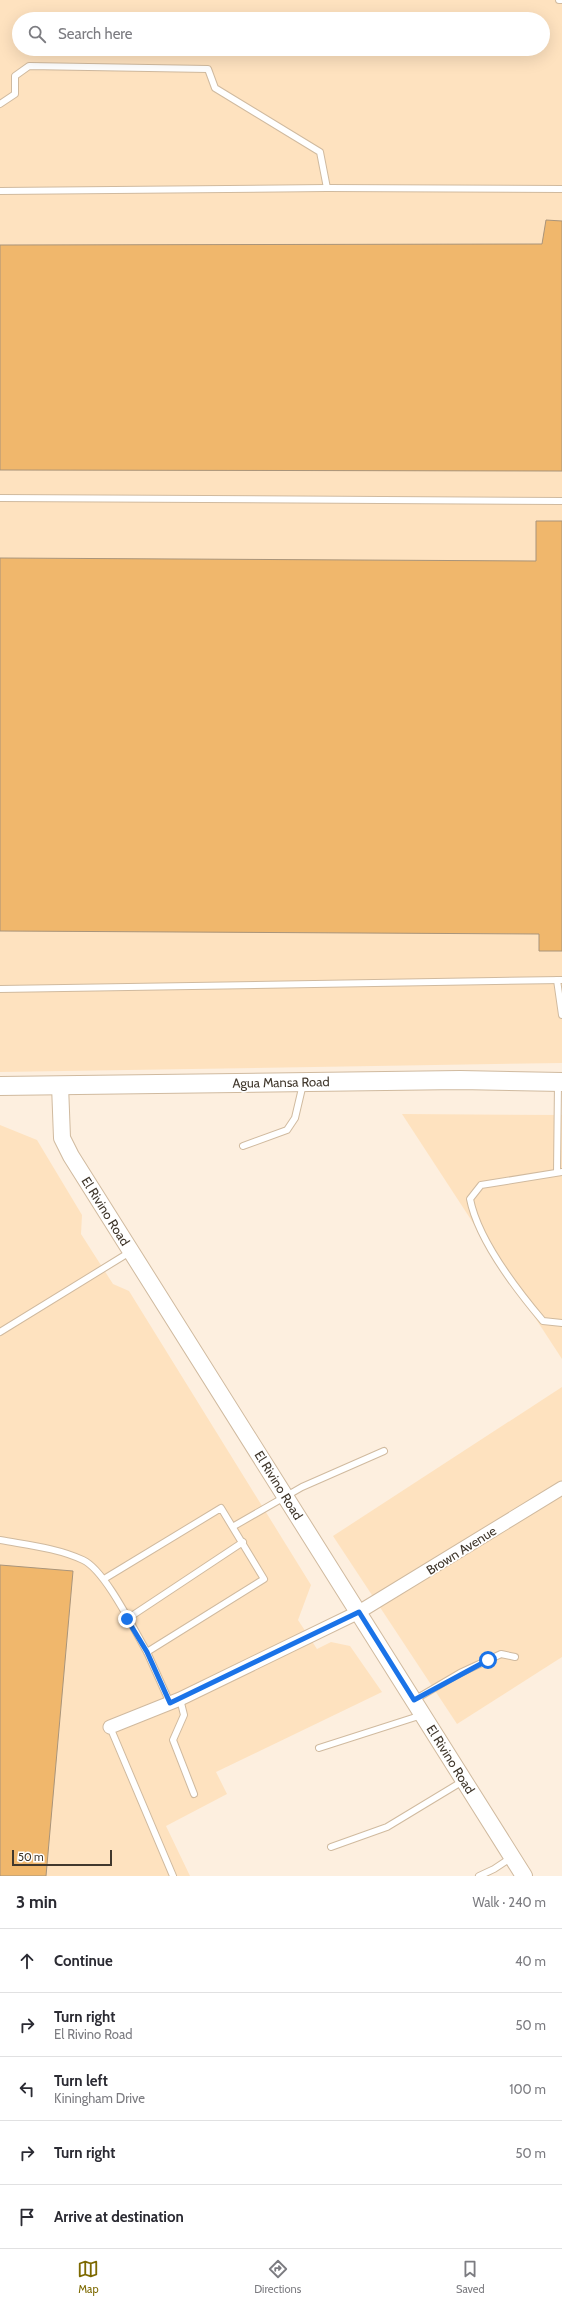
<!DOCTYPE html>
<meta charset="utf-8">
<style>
:root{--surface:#fff;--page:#f7f7f7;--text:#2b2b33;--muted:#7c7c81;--line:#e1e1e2;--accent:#7d6900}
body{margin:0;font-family:Cabin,sans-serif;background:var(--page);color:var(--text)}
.scale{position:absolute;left:12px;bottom:10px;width:100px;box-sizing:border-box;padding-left:4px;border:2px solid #41382d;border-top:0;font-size:11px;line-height:14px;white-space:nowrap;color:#41382d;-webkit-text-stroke:3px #fff;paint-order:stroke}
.stop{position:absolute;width:12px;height:12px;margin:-9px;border:3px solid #1a73e8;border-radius:50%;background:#fff}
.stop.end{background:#1a73e8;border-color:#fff;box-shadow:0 1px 4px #0008}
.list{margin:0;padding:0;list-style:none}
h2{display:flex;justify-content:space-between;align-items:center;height:52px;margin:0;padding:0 16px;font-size:17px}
h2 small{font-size:13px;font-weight:400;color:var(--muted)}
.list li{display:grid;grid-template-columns:26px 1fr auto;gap:12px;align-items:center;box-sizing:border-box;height:64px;padding:0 16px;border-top:1px solid var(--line)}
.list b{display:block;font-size:15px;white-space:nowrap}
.list p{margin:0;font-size:13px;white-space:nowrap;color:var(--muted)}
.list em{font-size:13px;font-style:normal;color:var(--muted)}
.icon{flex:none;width:22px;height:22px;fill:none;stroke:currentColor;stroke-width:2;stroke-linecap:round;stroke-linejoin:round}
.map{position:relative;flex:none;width:562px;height:1876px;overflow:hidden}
.search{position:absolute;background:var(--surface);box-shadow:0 4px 16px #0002;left:12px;right:12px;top:12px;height:44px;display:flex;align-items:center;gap:10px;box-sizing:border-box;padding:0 14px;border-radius:22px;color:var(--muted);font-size:15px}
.sheet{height:372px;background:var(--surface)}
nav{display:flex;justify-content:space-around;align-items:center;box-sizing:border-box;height:56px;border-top:1px solid var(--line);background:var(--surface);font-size:11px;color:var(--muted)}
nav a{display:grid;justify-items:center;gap:2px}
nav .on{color:var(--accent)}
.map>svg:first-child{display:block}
.built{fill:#fee2bf;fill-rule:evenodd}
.building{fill:#f0b76c;stroke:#a9947a}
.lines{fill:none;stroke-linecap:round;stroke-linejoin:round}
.service-casing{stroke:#d0ba9f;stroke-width:8}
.minor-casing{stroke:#d0ba9f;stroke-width:15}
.tertiary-casing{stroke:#d0ba9f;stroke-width:18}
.secondary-casing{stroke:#d0ba9f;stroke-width:20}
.service{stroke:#fff;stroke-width:6}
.minor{stroke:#fff;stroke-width:13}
.tertiary{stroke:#fff;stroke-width:16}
.secondary{stroke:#fff;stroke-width:18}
.route{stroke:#1a73e8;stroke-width:5}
.labels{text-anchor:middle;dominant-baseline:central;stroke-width:3.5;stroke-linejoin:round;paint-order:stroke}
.street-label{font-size:13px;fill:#41382d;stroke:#fff}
</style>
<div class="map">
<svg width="562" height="1876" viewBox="0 0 562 1876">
<rect width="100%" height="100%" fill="#fdefdf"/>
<!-- built -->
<g class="built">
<path d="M0 0H562V1063L0 1072ZM19 19H543V49H19Z"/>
<path d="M402 1114 562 1115V1359Z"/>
<path d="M0 1125 37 1140 82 1215 81 1234 113 1284 129 1291 311 1585 298 1620 317 1649 331 1642 350 1646 382 1692 216 1772 227 1794 166 1826 190 1876H0Z"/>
<path d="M562 1387V1657L457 1724 333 1536Z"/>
</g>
<!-- building -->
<g class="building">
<path d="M546 220 562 221V471L0 470V245L542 244Z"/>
<path d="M536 521H562V951H539V934L0 931V558L536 561Z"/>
<path d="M0 1565 73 1571 46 1876H0Z"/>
</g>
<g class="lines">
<defs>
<g id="service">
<path d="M559 0H562"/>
<path d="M0 104 15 94V76L29 66 208 69 215 88 320 152 327 188"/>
<path d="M0 191 327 188 562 189"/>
<path d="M0 498 562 501"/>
<path d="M557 980 562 1015"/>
<path d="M0 989 562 980"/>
<path d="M243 1146 287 1130 295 1118 303 1084"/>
<path d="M557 1172 558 1083"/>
<path d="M562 1172 481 1185 470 1199C478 1240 516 1289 543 1321L562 1323"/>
<path d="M0 1332 130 1252"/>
<path d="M234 1526 302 1487 384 1451"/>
<path d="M0 1540C27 1545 58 1548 83 1560 105 1570 134 1630 147 1652L264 1579 221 1508 104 1579"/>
<path d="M127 1619 243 1542"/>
<path d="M147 1652 170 1703"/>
<path d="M180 1699 184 1715 173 1740 194 1794"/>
<path d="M414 1700 460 1673 501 1654 515 1657"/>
<path d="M110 1727 173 1876"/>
<path d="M319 1748 422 1715"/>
<path d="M331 1847 387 1827 463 1781"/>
<path d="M479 1876 494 1869 512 1857"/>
</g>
<path id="minor" d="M110 1727 180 1699 359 1612 562 1488"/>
<path id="tertiary" d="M60 1085 62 1138 71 1156 524 1876"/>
<path id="secondary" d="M0 1086 460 1080 562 1082"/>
</defs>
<!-- service casing -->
<use href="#service" class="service-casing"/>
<!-- minor casing -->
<use href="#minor" class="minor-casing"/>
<!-- tertiary casing -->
<use href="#tertiary" class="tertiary-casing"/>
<!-- secondary casing -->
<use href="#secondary" class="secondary-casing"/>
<!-- service -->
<use href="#service" class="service"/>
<!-- minor -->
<use href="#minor" class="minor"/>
<!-- tertiary -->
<use href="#tertiary" class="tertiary"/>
<!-- secondary -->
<use href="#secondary" class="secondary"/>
</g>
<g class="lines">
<!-- route -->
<path class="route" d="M127 1619 147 1652 170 1703 359 1612 414 1700 488 1660"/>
</g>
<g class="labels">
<!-- street labels -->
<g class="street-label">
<text transform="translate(281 1082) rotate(-1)">Agua Mansa Road</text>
<text transform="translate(106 1211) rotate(58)">El Rivino Road</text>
<text transform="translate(279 1485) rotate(58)">El Rivino Road</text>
<text transform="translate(461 1550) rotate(-32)">Brown Avenue</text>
<text transform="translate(451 1759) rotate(58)">El Rivino Road</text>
</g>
</g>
</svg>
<div class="scale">50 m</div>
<div class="stop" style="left:488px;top:1660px"></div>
<div class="stop end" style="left:127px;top:1619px"></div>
<div class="search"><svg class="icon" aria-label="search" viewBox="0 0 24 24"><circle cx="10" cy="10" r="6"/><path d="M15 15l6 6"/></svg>Search here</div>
</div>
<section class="sheet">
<h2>3 min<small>Walk · 240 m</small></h2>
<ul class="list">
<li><svg class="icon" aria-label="ahead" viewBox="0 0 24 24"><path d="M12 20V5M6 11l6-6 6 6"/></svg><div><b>Continue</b></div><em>40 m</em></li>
<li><svg class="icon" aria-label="right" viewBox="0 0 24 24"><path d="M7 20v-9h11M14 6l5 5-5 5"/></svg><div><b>Turn right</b><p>El Rivino Road</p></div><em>50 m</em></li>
<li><svg class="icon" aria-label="left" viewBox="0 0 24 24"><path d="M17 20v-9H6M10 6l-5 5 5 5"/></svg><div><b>Turn left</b><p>Kiningham Drive</p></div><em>100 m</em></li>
<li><svg class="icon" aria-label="right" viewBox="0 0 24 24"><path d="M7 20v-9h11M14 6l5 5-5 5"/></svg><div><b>Turn right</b></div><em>50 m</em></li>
<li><svg class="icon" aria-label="arrive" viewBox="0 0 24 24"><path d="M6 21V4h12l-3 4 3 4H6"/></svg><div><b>Arrive at destination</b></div></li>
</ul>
</section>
<nav>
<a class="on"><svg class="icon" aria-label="map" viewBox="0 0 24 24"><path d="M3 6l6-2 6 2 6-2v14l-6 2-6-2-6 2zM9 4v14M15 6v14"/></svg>Map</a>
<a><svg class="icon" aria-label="directions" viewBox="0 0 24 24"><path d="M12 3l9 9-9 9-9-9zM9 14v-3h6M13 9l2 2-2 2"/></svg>Directions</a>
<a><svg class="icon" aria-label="saved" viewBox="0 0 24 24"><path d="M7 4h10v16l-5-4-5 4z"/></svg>Saved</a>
</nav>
